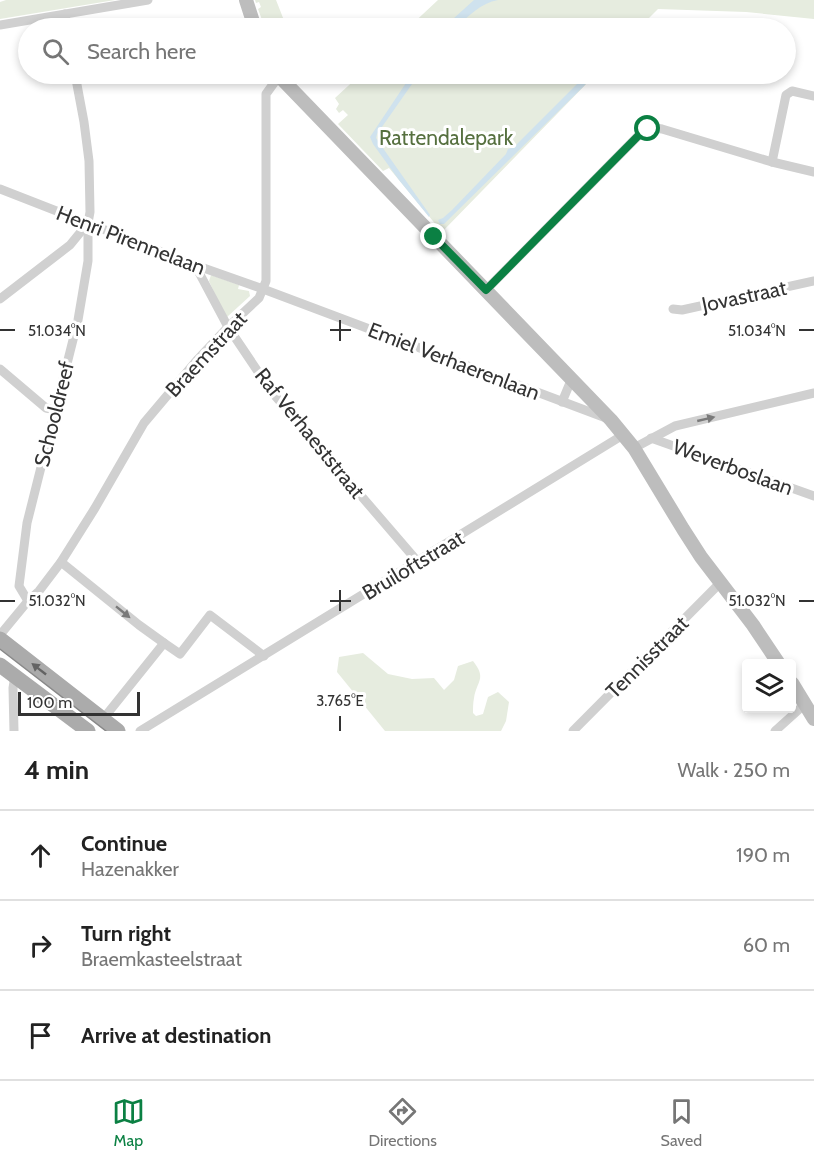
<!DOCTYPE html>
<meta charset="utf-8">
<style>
:root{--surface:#fff;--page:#f6f6f6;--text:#222;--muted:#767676;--line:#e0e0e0;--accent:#0b8043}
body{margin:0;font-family:Cabin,sans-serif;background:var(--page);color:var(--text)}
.controls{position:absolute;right:18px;bottom:18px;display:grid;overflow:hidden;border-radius:6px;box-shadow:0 3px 9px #0003}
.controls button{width:54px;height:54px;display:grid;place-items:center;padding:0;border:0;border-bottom:2px solid var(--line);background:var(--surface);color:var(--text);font:30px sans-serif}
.scale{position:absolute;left:18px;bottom:15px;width:122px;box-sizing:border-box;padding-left:6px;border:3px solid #333;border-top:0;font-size:16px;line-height:21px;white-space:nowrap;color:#333;-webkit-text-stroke:4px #fff;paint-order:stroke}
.stop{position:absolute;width:18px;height:18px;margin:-14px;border:4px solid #0b8043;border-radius:50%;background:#fff}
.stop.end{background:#0b8043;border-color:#fff;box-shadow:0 2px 6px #0008}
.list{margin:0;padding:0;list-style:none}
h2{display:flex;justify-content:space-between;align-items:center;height:78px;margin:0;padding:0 24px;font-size:26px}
h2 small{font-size:20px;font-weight:400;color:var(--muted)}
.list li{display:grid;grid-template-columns:39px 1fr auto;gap:18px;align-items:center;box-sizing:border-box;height:90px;padding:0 24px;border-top:2px solid var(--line)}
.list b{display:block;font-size:22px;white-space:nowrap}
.list p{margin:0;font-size:20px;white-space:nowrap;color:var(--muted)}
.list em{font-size:20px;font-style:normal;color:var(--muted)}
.icon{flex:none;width:33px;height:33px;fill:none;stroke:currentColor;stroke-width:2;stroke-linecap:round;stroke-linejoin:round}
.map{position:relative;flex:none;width:814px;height:731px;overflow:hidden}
.search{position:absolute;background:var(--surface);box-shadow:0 3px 9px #0003;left:18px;right:18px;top:18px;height:66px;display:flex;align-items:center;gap:15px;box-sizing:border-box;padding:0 21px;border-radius:33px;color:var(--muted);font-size:22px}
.sheet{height:348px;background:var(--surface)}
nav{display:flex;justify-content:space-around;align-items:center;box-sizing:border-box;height:84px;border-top:2px solid var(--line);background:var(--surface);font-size:16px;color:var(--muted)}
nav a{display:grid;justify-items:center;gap:3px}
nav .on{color:var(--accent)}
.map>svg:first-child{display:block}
.green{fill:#e6ecdf}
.water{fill:#cfe2ee}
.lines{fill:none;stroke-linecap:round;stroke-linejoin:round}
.street{stroke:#d0d0d0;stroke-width:9}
.secondary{stroke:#bdbdbd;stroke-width:14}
.primary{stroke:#ababab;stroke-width:15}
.tram{stroke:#888;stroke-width:1.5}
.oneway{fill:#7a7a7a}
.oneway2{fill:#636363}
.route{stroke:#0b8043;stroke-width:8}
.ticks{fill:none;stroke:#333;stroke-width:2}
.labels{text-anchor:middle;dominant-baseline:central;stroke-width:6;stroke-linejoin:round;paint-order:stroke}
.park-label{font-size:21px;fill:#56703f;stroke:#fff}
.street-label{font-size:21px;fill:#333;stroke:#fff}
.ticks-label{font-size:15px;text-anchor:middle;fill:#333;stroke:#fff;stroke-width:6;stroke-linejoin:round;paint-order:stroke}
</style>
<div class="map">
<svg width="814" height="731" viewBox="0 0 814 731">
<rect width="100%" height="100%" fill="#fff"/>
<!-- green -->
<g class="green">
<path d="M6 0H115L0 19V2Z"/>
<path d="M255 0H276L287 28H265L258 9 261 7 259 2 256 3Z"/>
<path d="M438 0H814V19L746 12 658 9 639 28H408Z"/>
<path d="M361 74H596L442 232 389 168 383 171 338 124 348 115 343 110 339 113 336 109 339 104 335 98Z"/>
<path d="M211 275 239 285 238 289 249 291 250 296 227 317 223 312 209 281Z"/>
<path d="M363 653 388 674 412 679 434 678 444 690 454 680 458 666 473 661C487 679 477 680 474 698 473 703 473 708 473 713L476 716 483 714 488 697 498 692 509 702 506 721 501 731H385L337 672 339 657Z"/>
</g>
<!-- water -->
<g class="water">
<path d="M474 0H498C481 3 468 16 456 28H443Z"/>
<path d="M412 74H419L377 134 376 138 380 144 430 215 429 217 399 180 373 144 370 137Z"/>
<path d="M579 74H587C589 79 587 82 584 86L444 224H440L438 220 443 218 452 210 506 154 508 149 514 147 580 81Z"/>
</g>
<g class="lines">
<!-- street -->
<g class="street">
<path d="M65 14 67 28"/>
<path d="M0 25 148 0"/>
<path d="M772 162 786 95 792 91 814 96"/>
<path d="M0 189 195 265 263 289 606 418"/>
<path d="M195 265 228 327 271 391 418 562"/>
<path d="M486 290 639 135C647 129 653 127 662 129L772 162 814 172"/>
<path d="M0 299 70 245 88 223"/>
<path d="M673 309 682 310 814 281"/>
<path d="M0 369 46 408 55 410"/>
<path d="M562 402 572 378"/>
<path d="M651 438 814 496"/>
<path d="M634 448 675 426 814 393"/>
<path d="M61 562 139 625 164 643"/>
<path d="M28 601 19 586 27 523 78 320 88 261V223L90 212 89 161 84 122 75 74"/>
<path d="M0 635 28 601 39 591 61 562 95 508 144 423 198 359 228 327 259 298 266 281V94L279 76"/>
<path d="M103 719 164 643 180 654 210 615 264 656"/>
<path d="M14 731 13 688 15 676"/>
<path d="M140 731 623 435"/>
<path d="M573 731 721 582"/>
<path d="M775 731 805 704"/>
</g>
<!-- secondary -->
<g class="secondary">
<path d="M246 0 255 28"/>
<path d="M277 74 611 420 634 448 683 529 701 557 753 625 779 664"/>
<path d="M792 683 814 719"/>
</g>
<!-- primary -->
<g class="primary">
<path d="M0 639 118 731"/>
<path d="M0 665 88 731"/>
</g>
<!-- tram -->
<path class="tram" d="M0 649 106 731"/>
</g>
<!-- one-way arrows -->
<defs><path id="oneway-solid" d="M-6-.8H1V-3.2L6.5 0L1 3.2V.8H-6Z" transform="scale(1.5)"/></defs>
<g class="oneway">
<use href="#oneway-solid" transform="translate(706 419) rotate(-13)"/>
<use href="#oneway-solid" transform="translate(123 612) rotate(39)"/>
</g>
<use class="oneway2" href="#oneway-solid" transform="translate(39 669) rotate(-142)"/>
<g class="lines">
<!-- route -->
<path class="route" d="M434 237 486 290 639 135 648 129"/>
</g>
<!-- ticks -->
<path class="ticks" d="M340 320V341M0 330H15M330 330H351M799 330H814M340 590V611M0 601H15M330 601H351M799 601H814M340 716V731"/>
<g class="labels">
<!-- park labels -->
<g class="park-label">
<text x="446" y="137">Rattendalepark</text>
</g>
<!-- street labels -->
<g class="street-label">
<text transform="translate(131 240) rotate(21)">Henri Pirennelaan</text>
<text transform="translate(744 296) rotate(-12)">Jovastraat</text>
<text transform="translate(206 354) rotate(-47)">Braemstraat</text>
<text transform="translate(454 361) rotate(21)">Emiel Verhaerenlaan</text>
<text transform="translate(54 414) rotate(-76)">Schooldreef</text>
<text transform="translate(310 433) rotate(51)">Raf Verhaeststraat</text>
<text transform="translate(733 467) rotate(20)">Weverboslaan</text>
<text transform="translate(413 565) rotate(-31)">Bruiloftstraat</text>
<text transform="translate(647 657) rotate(-45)">Tennisstraat</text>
</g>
</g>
<g class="ticks-label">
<text x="57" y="336">51.034°N</text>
<text x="757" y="336">51.034°N</text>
<text x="57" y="606">51.032°N</text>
<text x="757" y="606">51.032°N</text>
<text x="340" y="706">3.765°E</text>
</g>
</svg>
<div class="controls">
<button><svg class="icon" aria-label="layers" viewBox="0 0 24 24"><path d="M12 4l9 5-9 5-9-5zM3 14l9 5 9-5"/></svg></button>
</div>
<div class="scale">100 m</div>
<div class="stop" style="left:648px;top:129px"></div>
<div class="stop end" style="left:434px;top:237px"></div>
<div class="search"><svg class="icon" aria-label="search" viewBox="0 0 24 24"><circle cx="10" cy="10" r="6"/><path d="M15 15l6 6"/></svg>Search here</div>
</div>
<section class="sheet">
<h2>4 min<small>Walk · 250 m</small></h2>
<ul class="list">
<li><svg class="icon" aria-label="ahead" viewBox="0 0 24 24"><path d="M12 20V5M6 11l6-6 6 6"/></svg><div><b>Continue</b><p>Hazenakker</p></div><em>190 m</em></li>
<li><svg class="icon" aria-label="right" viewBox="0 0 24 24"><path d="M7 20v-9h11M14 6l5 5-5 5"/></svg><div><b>Turn right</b><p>Braemkasteelstraat</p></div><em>60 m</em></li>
<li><svg class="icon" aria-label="arrive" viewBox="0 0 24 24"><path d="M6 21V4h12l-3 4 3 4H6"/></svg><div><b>Arrive at destination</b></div></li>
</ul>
</section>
<nav>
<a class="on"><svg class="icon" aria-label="map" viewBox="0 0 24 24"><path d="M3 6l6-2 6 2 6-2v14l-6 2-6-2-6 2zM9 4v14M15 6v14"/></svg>Map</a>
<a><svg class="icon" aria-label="directions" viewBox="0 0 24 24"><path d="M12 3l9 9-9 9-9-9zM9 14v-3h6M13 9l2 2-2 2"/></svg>Directions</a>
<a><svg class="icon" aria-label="saved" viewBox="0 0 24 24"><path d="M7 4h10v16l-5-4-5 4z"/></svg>Saved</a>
</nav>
